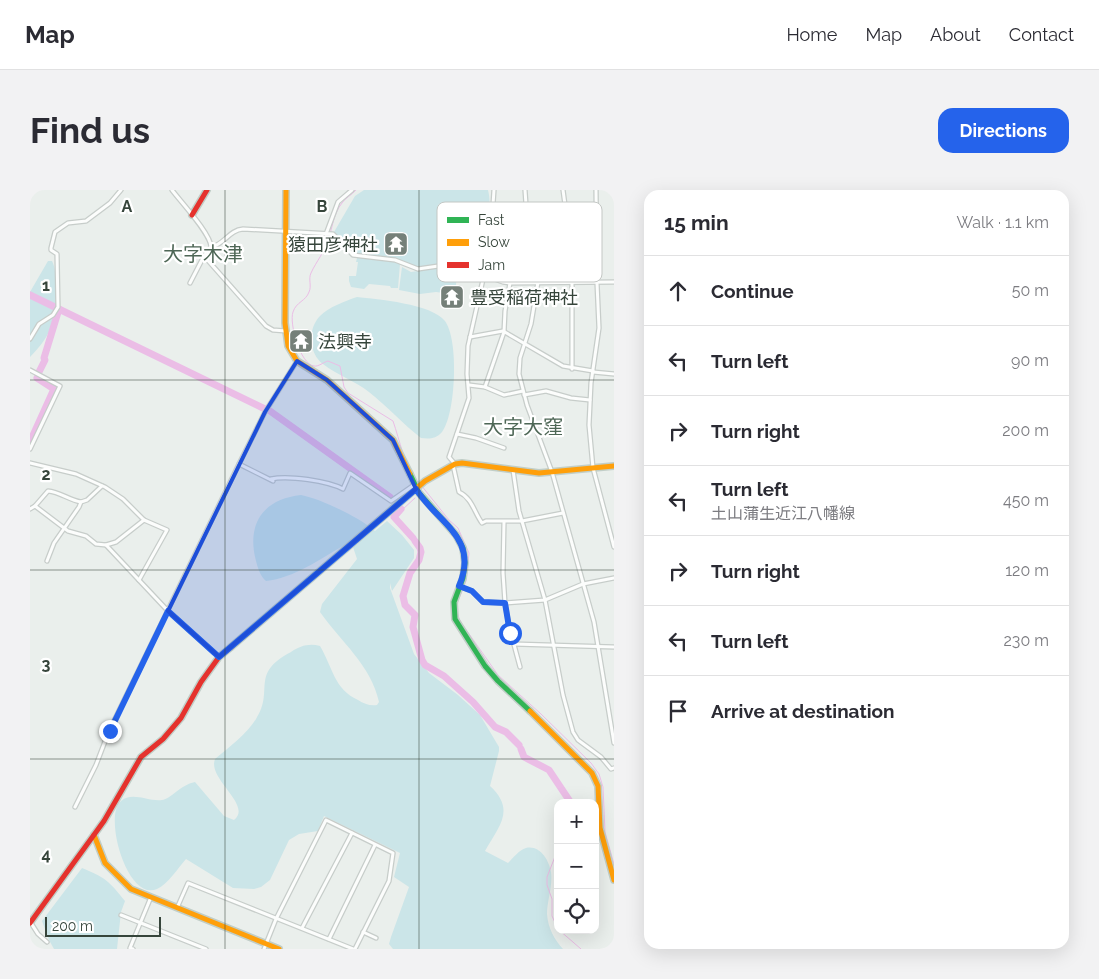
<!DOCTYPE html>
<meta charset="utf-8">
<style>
:root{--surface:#fff;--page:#f2f2f3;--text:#2b2b33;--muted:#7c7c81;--line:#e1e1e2;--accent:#2563eb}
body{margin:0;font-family:Raleway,"Noto Sans JP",sans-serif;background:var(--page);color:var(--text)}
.controls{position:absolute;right:15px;bottom:15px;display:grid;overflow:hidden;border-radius:10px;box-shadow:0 5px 20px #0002}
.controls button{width:45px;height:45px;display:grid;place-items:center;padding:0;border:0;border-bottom:1px solid var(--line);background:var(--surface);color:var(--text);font:25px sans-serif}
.scale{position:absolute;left:15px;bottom:12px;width:116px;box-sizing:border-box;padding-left:5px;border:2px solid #36453b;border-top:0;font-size:14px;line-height:18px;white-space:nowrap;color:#36453b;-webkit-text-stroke:4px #fff;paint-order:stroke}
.stop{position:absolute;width:15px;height:15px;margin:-11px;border:4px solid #2563eb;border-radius:50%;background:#fff}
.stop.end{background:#2563eb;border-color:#fff;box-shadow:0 1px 5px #0008}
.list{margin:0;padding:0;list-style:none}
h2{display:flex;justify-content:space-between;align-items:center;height:65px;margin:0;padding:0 20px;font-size:21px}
h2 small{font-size:16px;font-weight:400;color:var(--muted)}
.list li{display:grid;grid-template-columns:32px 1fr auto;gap:15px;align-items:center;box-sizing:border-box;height:70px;padding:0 20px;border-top:1px solid var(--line)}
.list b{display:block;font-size:19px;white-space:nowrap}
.list p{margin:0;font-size:16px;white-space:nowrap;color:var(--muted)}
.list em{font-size:16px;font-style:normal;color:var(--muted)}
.icon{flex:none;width:28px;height:28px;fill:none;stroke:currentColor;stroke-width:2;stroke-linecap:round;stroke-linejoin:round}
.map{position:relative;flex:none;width:584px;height:759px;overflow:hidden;border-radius:15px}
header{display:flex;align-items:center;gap:30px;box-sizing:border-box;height:70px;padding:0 25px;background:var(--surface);border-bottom:1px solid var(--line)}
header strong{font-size:24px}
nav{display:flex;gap:28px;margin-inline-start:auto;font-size:18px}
.intro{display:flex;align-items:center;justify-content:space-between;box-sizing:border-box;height:120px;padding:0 30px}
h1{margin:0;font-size:35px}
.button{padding:12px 22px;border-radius:15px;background:var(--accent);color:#fff;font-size:18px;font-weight:700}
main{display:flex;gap:30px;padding:0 30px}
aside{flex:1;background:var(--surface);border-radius:15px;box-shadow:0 5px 20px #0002}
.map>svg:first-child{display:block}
.green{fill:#cbe5e8}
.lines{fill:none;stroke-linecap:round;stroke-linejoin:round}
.stream{stroke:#ebbde6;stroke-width:1}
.river{stroke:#ebbde6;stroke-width:7}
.street-casing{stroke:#c7cdca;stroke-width:5.5}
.fast-casing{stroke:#c1cec7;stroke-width:8}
.slow-casing{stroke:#c1cec7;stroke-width:8}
.jam-casing{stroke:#c1cec7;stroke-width:8}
.street{stroke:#fcfdfc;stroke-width:3}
.fast{stroke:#30b455;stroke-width:5}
.slow{stroke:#ff9f0a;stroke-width:5}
.jam{stroke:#e5322d;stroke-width:5}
.route{stroke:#2563eb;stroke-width:6}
.marked{fill:#1d4ed8;fill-opacity:0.2;stroke:#1d4ed8;stroke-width:4;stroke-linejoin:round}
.grid{fill:none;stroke:#36453b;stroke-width:1;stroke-opacity:0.55}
.labels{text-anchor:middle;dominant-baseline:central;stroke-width:4.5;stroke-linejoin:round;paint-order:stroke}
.poi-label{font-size:18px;fill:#36453b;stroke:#fff;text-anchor:start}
.quarter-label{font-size:20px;fill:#4e6756;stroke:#fff}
.key{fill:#fff;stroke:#c3c7c4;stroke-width:1}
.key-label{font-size:14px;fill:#36453b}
.grid-label{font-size:16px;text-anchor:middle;font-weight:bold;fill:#36453b;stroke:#fff;stroke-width:4.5;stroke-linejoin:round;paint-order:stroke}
</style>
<header>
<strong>Map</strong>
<nav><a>Home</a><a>Map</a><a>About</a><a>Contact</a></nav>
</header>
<div class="intro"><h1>Find us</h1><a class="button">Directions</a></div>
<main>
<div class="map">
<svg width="584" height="759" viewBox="0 0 584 759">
<rect width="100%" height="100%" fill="#eaefec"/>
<!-- green -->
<g class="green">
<path d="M334 0H458C465 27 446 46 430 65L431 75 422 71 416 74 384 77 363 68 326 63 320 60 304 42 325 6Z"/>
<path d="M328 67 364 71 370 74 368 98H361L360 96 339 94 334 99 321 97 319 91V86H326L328 72H326L327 68Z"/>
<path d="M18 71H22C26 79 25 85 26 94 28 126 23 144 0 167V102Z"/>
<path d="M372 77 381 82 415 77 427 80 426 95 421 104 406 102 390 104 369 100Z"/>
<path d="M327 107C347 109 402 114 415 131 429 150 426 224 412 242 406 249 399 249 391 248 373 234 357 216 339 202 325 191 307 185 293 174 279 164 277 139 290 126 299 117 315 111 327 107Z"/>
<path d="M271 305C291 309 329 327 345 341L357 331 372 345 384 360V368L362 401 360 393V398L384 464 399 483 428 505 450 525 469 557V561L460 596C486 620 469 636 455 661L478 673C483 668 489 660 496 658 510 655 519 670 521 682 523 696 517 711 517 724 518 738 524 749 533 759H363L359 754 361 747 379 697 364 687 370 663 294 626 288 641 269 644 259 650 240 690 231 697 224 699 203 698 156 669C148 678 138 694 127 699 97 712 73 625 91 611 102 601 119 612 132 610 141 609 150 595 165 592L194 626 204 630C223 615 177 589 185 569 199 557 216 545 226 529 245 500 219 484 261 462 270 456 279 453 290 456 303 478 304 499 328 510 334 514 340 516 347 515L349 512C341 475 311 452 290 422L292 414 327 369 323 357 319 355 313 356C290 369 264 388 236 391 230 386 228 378 226 371 216 333 234 309 271 305Z"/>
<path d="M52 678C76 688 79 691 95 711L91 722 87 759H24L19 750 12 731Z"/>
</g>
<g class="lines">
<!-- stream -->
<g class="stream">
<path d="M326 0C322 5 315 8 312 13 304 23 302 37 299 49 295 61 286 72 281 83 278 89 282 96 279 102 276 111 266 112 263 122 259 133 270 174 284 176 288 177 294 172 298 171L310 176 314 197 318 203 363 231C370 251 374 275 388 293"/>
<path d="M391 295 419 330 428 338 439 363 436 391 428 411 427 418"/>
<path d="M372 320 385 308"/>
<path d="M427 422 430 431 468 485 511 524 561 573 569 584 573 597 575 642 584 674"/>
<path d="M565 640H566"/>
<path d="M528 659 517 687V695L522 709V726L528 739"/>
<path d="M529 740 551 759"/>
</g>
<!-- river -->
<g class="river">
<path d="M0 105 235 219"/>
<path d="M8 184 15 170 14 168 29 119"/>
<path d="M240 221 360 307"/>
<path d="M0 252 24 199 7 188"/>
<path d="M371 319 364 327 383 348"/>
<path d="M385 351 390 358 391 362 389 370 380 383 373 406 375 415 385 425 383 437 392 470 395 475 414 486 443 512 465 537 476 542 489 555"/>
<path d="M491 559 494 567 519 580 541 613"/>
</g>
<defs>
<g id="street">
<path d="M142 0C151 12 181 44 181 57"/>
<path d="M495 0 501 87 505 92"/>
<path d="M533 0 536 22V40"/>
<path d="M566 0 567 93 569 138 561 193 559 235 563 278 584 357"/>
<path d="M296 44 308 12 322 0"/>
<path d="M508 92 501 134 490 168 489 184 497 215 522 282 564 432 584 553"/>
<path d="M160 93 174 66"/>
<path d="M256 141 243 140 236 136 174 66 181 57C194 55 199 40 213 39L303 44 323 65 365 70 388 79 415 75 439 80 473 92 480 93 584 92"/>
<path d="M440 147 473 141 533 176 563 181"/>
<path d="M0 149 9 134 23 125 28 117 27 64 21 60V58L25 42 38 33 56 31 80 13 91 0"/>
<path d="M542 179V93"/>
<path d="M0 180 30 196 0 259"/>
<path d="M563 182 584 184"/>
<path d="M439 195 455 197 474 205 493 201"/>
<path d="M455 197 474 142 475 121 480 93"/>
<path d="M494 205 516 201 541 208 560 210"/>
<path d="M427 244 446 248 474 258"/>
<path d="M0 273 46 284 75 297 93 309 114 330 137 340 109 390"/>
<path d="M209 274 243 291"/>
<path d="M425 274 419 267 439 208 437 184 438 156 454 85 462 29 464 0"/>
<path d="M423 275 429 302C442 308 444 322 452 333L456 331H492L533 323"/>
<path d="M483 280 489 321 515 410 533 505 543 542 548 550 571 567 581 579 584 578"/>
<path d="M241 289C258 285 298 291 313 299L320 283 361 311 384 295"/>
<path d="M5 316 18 301C30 302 39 310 51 312"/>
<path d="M0 319 5 316 38 341 56 346 66 354 76 355 138 421 189 467"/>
<path d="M474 332 473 383 475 413"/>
<path d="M76 355 86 352 114 330"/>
<path d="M17 371 24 353 49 317 51 312 57 310 72 296"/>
<path d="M431 397 442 401 453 412 475 413 515 410 553 394 584 388"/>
<path d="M475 413 479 436 490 477"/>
<path d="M484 454 584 457"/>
<path d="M45 617 66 575 79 541 209 274 235 222 267 171"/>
<path d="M147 718 158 693 323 759"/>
<path d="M91 725 111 733"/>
<path d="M1 733 8 744 17 752"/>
<path d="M111 733 176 759"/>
<path d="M272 738 322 643"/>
<path d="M333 742 346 748"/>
<path d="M299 749 345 655"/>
<path d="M103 759 100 758 121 707"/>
<path d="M234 759 246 729 296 630 363 663 359 691 325 759"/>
</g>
<path id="fast" d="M380 284 389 303 426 345 433 358 435 373 433 388 424 412 425 429 455 476 468 491 500 521"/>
<g id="slow">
<path d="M256 0 255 133 258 156 267 171 297 190 363 250 380 284"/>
<path d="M201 457 395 291 425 274 432 273 509 283 584 276"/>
<path d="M500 521 562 583 568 596 570 638 584 690"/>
<path d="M64 645 75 673 101 699 249 759"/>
</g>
<g id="jam">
<path d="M162 25 177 0"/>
<path d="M0 733 74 631 111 567 133 549 151 528 171 492 189 467 201 457"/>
</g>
</defs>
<!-- street casing -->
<use href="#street" class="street-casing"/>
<!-- fast casing -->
<use href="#fast" class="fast-casing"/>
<!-- slow casing -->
<use href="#slow" class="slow-casing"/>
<!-- jam casing -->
<use href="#jam" class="jam-casing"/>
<!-- street -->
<use href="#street" class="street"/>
<!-- fast -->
<use href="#fast" class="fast"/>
<!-- slow -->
<use href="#slow" class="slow"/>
<!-- jam -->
<use href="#jam" class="jam"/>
</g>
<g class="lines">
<!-- route -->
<path class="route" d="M80 541 138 421 189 467 386 299C407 333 450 347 429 396L442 401 453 412 475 413 480 443"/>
</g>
<!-- marked area -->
<path class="marked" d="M267 171 297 190 363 250 386 299 189 467 138 421 235 222Z"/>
<!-- grid -->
<path class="grid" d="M195 0V759M389 0V759M0 190H584M0 380H584M0 569H584"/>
<!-- icons -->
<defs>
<symbol id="temple-square" viewBox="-11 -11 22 22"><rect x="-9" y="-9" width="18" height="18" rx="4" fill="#758079" stroke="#fff"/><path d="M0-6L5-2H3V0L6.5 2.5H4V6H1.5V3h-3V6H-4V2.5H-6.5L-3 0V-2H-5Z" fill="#fff"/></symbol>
</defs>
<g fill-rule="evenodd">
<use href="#temple-square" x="352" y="40" width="28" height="28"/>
<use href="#temple-square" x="408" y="93" width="28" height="28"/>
<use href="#temple-square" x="257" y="137" width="28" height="28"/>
</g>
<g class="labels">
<!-- poi labels -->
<g class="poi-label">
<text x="348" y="54" text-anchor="end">猿田彦神社</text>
<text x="440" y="107">豊受稲荷神社</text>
<text x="288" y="151">法興寺</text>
</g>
<!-- quarter labels -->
<g class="quarter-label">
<text x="173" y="64">大字木津</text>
<text x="493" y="237">大字大窪</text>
</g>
</g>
<!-- legend -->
<rect x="407" y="12" width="165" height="80" rx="8" class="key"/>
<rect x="417" y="27" width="22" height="6" fill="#30b455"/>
<rect x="417" y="49" width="22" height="7" fill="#ff9f0a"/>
<rect x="417" y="72" width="22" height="6" fill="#e5322d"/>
<g class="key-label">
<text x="448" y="35">Fast</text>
<text x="448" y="57">Slow</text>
<text x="448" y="80">Jam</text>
</g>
<g class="grid-label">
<text x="97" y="22">A</text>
<text x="292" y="22">B</text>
<text x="16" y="101">1</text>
<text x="16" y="290">2</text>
<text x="16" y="480">3</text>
<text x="16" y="670">4</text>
</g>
</svg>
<div class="controls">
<button>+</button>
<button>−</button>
<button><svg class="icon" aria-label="locate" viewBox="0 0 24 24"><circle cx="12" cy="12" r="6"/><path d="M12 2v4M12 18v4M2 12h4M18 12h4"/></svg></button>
</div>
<div class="scale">200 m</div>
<div class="stop" style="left:480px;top:443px"></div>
<div class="stop end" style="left:80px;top:541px"></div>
</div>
<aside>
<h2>15 min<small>Walk · 1.1 km</small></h2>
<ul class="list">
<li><svg class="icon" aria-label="ahead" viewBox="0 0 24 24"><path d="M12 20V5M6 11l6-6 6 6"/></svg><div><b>Continue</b></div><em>50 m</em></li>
<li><svg class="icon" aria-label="left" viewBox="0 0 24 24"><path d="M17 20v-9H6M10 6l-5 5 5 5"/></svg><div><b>Turn left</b></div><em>90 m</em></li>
<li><svg class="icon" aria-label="right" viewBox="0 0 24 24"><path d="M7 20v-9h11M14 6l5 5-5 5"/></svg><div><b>Turn right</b></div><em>200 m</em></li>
<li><svg class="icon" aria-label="left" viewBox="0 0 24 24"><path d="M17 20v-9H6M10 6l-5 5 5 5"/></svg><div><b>Turn left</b><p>土山蒲生近江八幡線</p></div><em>450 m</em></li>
<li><svg class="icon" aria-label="right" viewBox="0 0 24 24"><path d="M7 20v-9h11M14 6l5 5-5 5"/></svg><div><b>Turn right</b></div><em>120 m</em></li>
<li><svg class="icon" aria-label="left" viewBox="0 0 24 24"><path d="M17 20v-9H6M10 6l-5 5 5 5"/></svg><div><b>Turn left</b></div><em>230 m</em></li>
<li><svg class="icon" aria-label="arrive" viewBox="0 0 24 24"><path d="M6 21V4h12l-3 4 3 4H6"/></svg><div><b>Arrive at destination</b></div></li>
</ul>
</aside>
</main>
